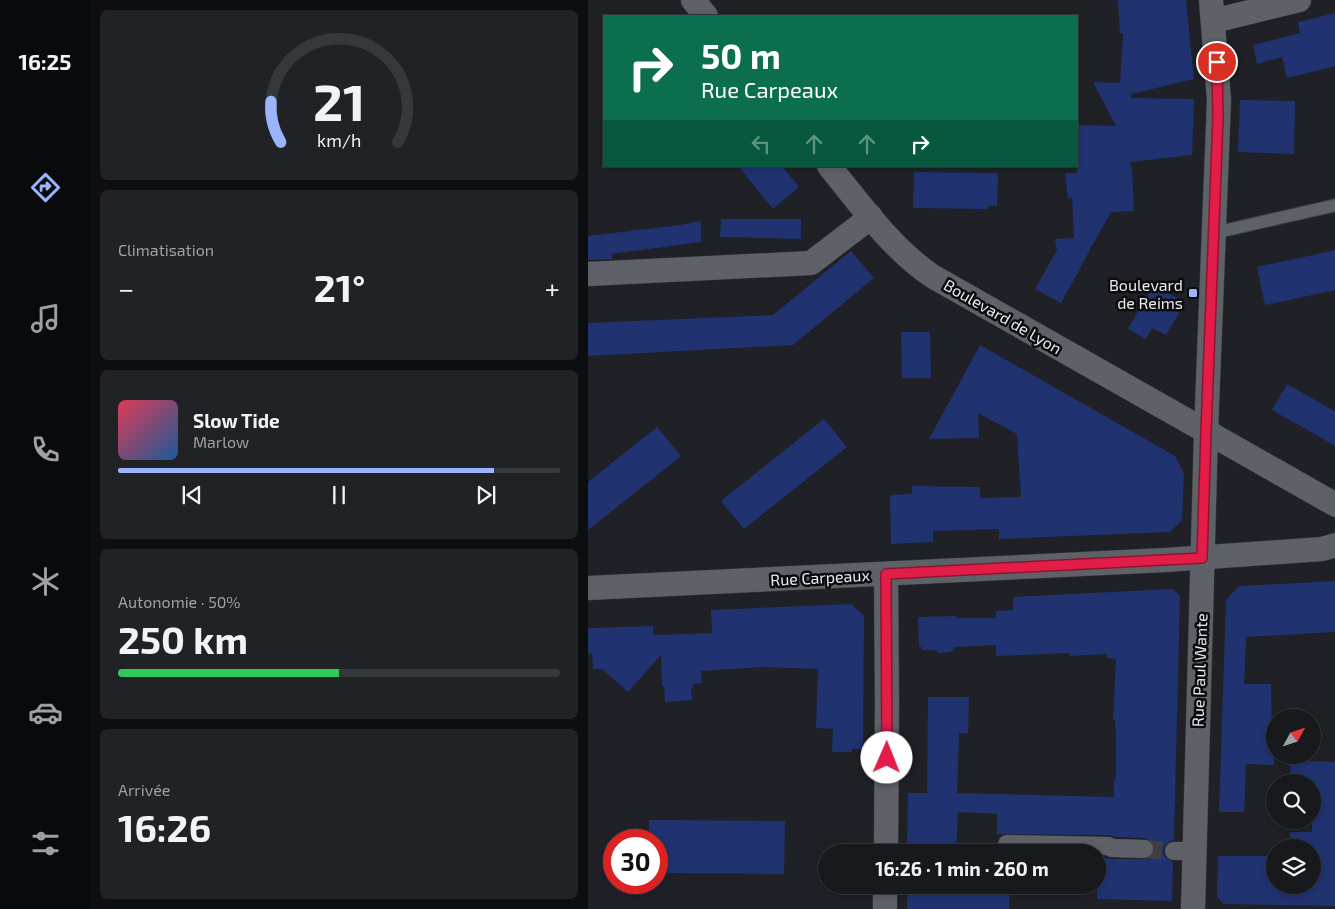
<!DOCTYPE html>
<html lang="fr">
<head>
<meta charset="utf-8">
<style>
  :root { --surface:#17191d; --page:#202226; --text:#f1f3f6; --muted:#9ea0a4; --line:#36383b; --accent:#9ab5fd }
  body { margin:0; font-family:"Exo 2",sans-serif; background:var(--page); color:var(--text); height:100vh; display:flex; flex-direction:column; font-size:19px; white-space:nowrap }
  * { box-sizing:border-box; margin:0 }
  p { font-size:16px; color:var(--muted) }
  .icon { flex:none; width:28px; height:28px; fill:none; stroke:currentColor; stroke-width:2; stroke-linecap:round; stroke-linejoin:round }
  .map { position:relative; flex:1; overflow:hidden }
  .side { display:flex; flex-direction:column; gap:10px; padding:10px; background:#0d0e10; width:498px }
  .side>* { flex:none }
  .banner { position:absolute; left:15px; top:15px; width:475px; height:152px; border-radius:0px; box-shadow:0 2px 8px #0003,0 0 0 1px var(--line); background:#0b6e4f; color:#fff; overflow:hidden }
  .needle { width:32px; rotate:50deg }
  .tools { position:absolute; left:678px; top:709px; display:grid; gap:10px }
  .tools a { display:grid; place-items:center; width:55px; height:55px; border-radius:50%; background:var(--surface); box-shadow:0 2px 8px #0003,0 0 0 1px var(--line); font-size:25px }
  .speed { position:absolute; left:15px; top:829px; display:flex; gap:10px; font-size:25px; font-weight:700; text-align:center }
  .speed>* { display:grid; place-content:center; width:65px; height:65px; border-radius:50%; background:var(--surface); box-shadow:0 2px 8px #0003,0 0 0 1px var(--line); line-height:1 }
  .speed .limit { border:8px solid #d22; background:#fff; color:#111 }
  .pin { position:absolute; display:grid; place-items:center; width:42px; height:42px; color:#fff; margin:-21px; border:2px solid #fff; border-radius:50%; box-shadow:0 1px 5px #0007 }
  .me { position:absolute; width:55px; margin:-28px; rotate:1deg; stroke-linejoin:round; filter:drop-shadow(0 0 4px #0008) }
  .turn { display:flex; align-items:center; gap:18px; height:105px; padding:0 15px; font-size:22px }
  .turn .icon { width:65px; height:65px; stroke-width:2.5 }
  .turn b { display:block; font-size:35px; line-height:42px }
  .lanes { display:flex; align-items:center; height:48px; padding:0 15px; background:#0003; justify-content:center; gap:25px; direction:ltr }
  .lanes .off { opacity:.35 }
  .big { font-size:38px; font-weight:700; line-height:1.1 }
  .side .widget { flex:1; display:flex; flex-direction:column; justify-content:center; gap:8px; min-width:0; padding:0 18px; border-radius:8px; background:var(--page) }
  .side .dial { align-items:center; gap:0 }
  .dial svg { height:130px; overflow:visible; fill:none; stroke:var(--line); stroke-width:7; stroke-linecap:round; text-anchor:middle }
  .dial text { fill:var(--text); stroke:none }
  .song { display:flex; align-items:center; gap:15px }
  .cover { width:60px; height:60px; border-radius:8px; background:linear-gradient(135deg,hsl(350 70% 55%),hsl(210 70% 35%)) }
  .played { height:5px; border-radius:2px; background:linear-gradient(90deg,var(--accent) 85%,var(--line) 85%) }
  .keys { display:flex; justify-content:space-around; direction:ltr }
  .heat { display:flex; justify-content:space-between; align-items:center; font-size:28px; direction:ltr }
  .charge { height:8px; border-radius:4px; background:linear-gradient(90deg,#34c759 50%,var(--line) 0) }
  .trip { position:absolute; left:230px; top:844px; width:288px; height:50px; border-radius:25px; background:var(--surface); box-shadow:0 2px 8px #0003,0 0 0 1px var(--line); font-weight:700; line-height:50px; text-align:center }
  main { display:flex; flex:1; min-height:0 }
  .menu { display:flex; flex-direction:column; width:90px; justify-content:space-around; align-items:center; background:#090a0c; color:var(--muted) }
  .menu .icon { width:35px; height:35px }
  .menu .selected { color:var(--accent) }
  .menu b { font-size:22px; color:var(--text) }
  .map>svg:first-child { display:block }
</style>
</head>
<body>
<main>
<nav class="menu">
<b>16:25</b>
<svg class="icon selected" aria-label="directions" viewBox="0 0 24 24"><path d="M12 3l9 9-9 9-9-9zM9 14v-3h6M13 9l2 2-2 2"/></svg>
<svg class="icon" aria-label="music" viewBox="0 0 24 24"><path d="M9 18V5l10-2v13"/><circle cx="6" cy="18" r="3"/><circle cx="16" cy="16" r="3"/></svg>
<svg class="icon" aria-label="phone" viewBox="0 0 24 24"><path d="M5 4h4l2 5-3 2q2 4 5 5l2-3 5 2v4C11 20 4 13 5 4z"/></svg>
<svg class="icon" aria-label="climate" viewBox="0 0 24 24"><path d="M12 3v18M4 7l16 10M4 17L20 7"/></svg>
<svg class="icon" aria-label="car" viewBox="0 0 24 24"><path d="M5 17H2v-5l4-1 3-4h7l3 4 3 1v5h-3M9 17h6M6 11h13"/><circle cx="7" cy="17" r="2"/><circle cx="17" cy="17" r="2"/></svg>
<svg class="icon" aria-label="filters" viewBox="0 0 24 24"><path d="M4 7h16M4 17h16"/><circle cx="9" cy="7" r="2"/><circle cx="15" cy="17" r="2"/></svg>
</nav>
<section class="side">
<div class="widget dial"><svg viewBox="0 0 100 80">
<path d="M14 69A42 42 0 1 1 86 69"/>
<path d="M14 69A42 42 0 0 1 8 44" stroke="#9ab5fd"/>
<text x="50" y="56" font-size="32" font-weight="700">21</text>
<text x="50" y="72" font-size="11">km/h</text>
</svg></div>
<div class="widget"><p>Climatisation</p>
<div class="heat"><a>−</a><b class="big">21°</b><a>+</a></div>
</div>
<div class="widget">
<div class="song"><i class="cover"></i><div><b>Slow Tide</b><p>Marlow</p></div></div>
<div class="played"></div>
<div class="keys"><svg class="icon" aria-label="previous" viewBox="0 0 24 24"><path d="M18 5L8 12l10 7zM5 5v14"/></svg><svg class="icon" aria-label="pause" viewBox="0 0 24 24"><path d="M8 5v14M16 5v14"/></svg><svg class="icon" aria-label="next" viewBox="0 0 24 24"><path d="M6 5l10 7-10 7zM19 5v14"/></svg></div>
</div>
<div class="widget"><p>Autonomie · 50%</p><b class="big">250 km</b><div class="charge"></div></div>
<div class="widget"><p>Arrivée</p><b class="big">16:26</b></div>
</section>
<div class="map">
<svg width="748" height="909" viewBox="0 0 748 909">
  <rect width="100%" height="100%" fill="#1f2127"/>
  <g fill="#213271">
    <path d="M530,0h68l8,79 -63,15v4l63,1 -2,56 -62,7 2,8 2,41 -23,1 -19,34h-3l2,2 -30,55 -26,-14 22,-39 -2,-11 19,-1 -2,-40h-4l-3,-25h12v-48l39,1 -23,-44 27,1 3,-50h-3z"/>
    <path d="M748,13v53l-49,12 -5,-21 -25,7 -4,-19 47,-12 -2,-11z"/>
    <path d="M652,100l55,1 -1,53 -56,-2z"/>
    <path d="M150,166h44l17,21 -26,22z"/>
    <path d="M326,172l84,1 -1,33h-9v3l-75,-1z"/>
    <path d="M133,219h80v20l-81,-2z"/>
    <path d="M113,221v21l-90,12 1,5 -24,1v-24l92,-11z"/>
    <path d="M748,250v40l-71,15 -8,-38z"/>
    <path d="M263,251l23,27 -81,67 -205,11v-33l185,-8z"/>
    <path d="M566,284l26,16 -6,10 5,3 -13,22 -14,-7 -6,11 -18,-10z"/>
    <path d="M313,332h29l1,46h-29z"/>
    <path d="M392,345l195,111 9,18 -2,46 -12,12 -171,7v-10l-66,2v11l-42,2 -1,-49 22,-1v-8l68,1v11l41,-1 -4,-63 -39,-21 1,25 -50,1z"/>
    <path d="M699,384l49,28v34l-64,-36z"/>
    <path d="M236,419l23,28 -103,82 -23,-28z"/>
    <path d="M69,427l24,29 -93,74v-48z"/>
    <path d="M748,581v51l-90,5 -2,47h27l1,50h2v31l-28,-1 -2,48h-25l7,-212 13,-14z"/>
    <path d="M585,589l7,7 -6,242v2l-5,2 -4,3 -2,6 2,6 8,5 -1,39 -75,-2v-43l15,3h37l4,-5 2,-5 -5,-9 -6,-2 -29,-1 -7,-2 -111,-1v-20l-39,-2 -2,40h-49l1,-59h19l1,-96h41l-1,37 -9,-1 -2,60 157,4v-18h2v-46l-1,-13h-2l3,-61 -9,-1v-4l-37,2v-3l-74,3v-11l-41,2 -4,5 -13,1 -1,-3h-15v-3h-3l-1,-30 38,-1v2h40v-7l17,-1v-13z"/>
    <path d="M263,604l13,12 -1,133h-11v3h-20l1,-23 -17,-1 2,-59 -55,-2 -62,4 1,12 -9,1v4l-2,1 1,11 -27,2 -1,-16h-2l-1,-31 -33,37 -26,-23h-9l-1,-16 -4,1v-25l3,-1 62,-2v9l59,-2 -1,-23z"/>
    <path d="M702,760l46,2v144l-112,-2 -7,-7 1,-41h56v29h38v-37h-23l1,-16h22v-50h-22z"/>
    <path d="M61,820l136,1 -1,53 -127,-1v-33h-8z"/>
    <path d="M319,885h103l-1,24h-102z"/>
  </g>
  <g fill="none" stroke-linecap="round" stroke-linejoin="round">
    <path stroke="#3d3f45" stroke-width="18" stroke-dasharray="18 9" stroke-linecap="butt" d="M556,849l30,2"/>
    <defs>
      <path id="service" d="M626,233l122,-28"/>
      <g id="pedestrian">
        <path d="M419,844l101,2 4,2 32,1"/>
        <path d="M586,851h21"/>
      </g>
      <g id="minor">
        <path d="M105,0l13,16"/>
        <path d="M625,21l86,-21"/>
        <path d="M241,166c32,39 61,81 103,110l404,229"/>
        <path d="M0,274l223,-11 60,-46"/>
        <path d="M298,574l1,128 -1,150"/>
        <path d="M0,588l578,-28 156,-11 14,-4"/>
        <path d="M297,909v-24"/>
        <path d="M605,909l13,-477 13,-332 -8,-100"/>
      </g>
    </defs>
    <use href="#service" stroke="#3a3c41" stroke-width="14"/>
    <use href="#pedestrian" stroke="#3a3c41" stroke-width="19"/>
    <use href="#minor" stroke="#3a3c41" stroke-width="25"/>
    <use href="#service" stroke="#5e6167" stroke-width="12"/>
    <use href="#pedestrian" stroke="#5e6167" stroke-width="18"/>
    <use href="#minor" stroke="#5e6167" stroke-width="24"/>
  </g>
  <g fill="none" stroke-linecap="round" stroke-linejoin="round">
    <defs>
      <path id="route" d="M299,758l-1,-184 316,-16 4,-126 12,-314 -1,-56"/>
    </defs>
    <use href="#route" stroke="#92132f" stroke-width="12"/>
    <use href="#route" stroke="#e11d48" stroke-width="9"/>
  </g>
  <rect fill="#9ab5fd" stroke="#0a0b0d" stroke-width="2" x="600" y="288" width="10" height="10" rx="2.5"/>
  <g text-anchor="middle" dominant-baseline="central" stroke-width="5" stroke-linejoin="round" paint-order="stroke">
    <g font-size="16" fill="#e9eaee" stroke="#0a0b0d" text-anchor="end">
      <text x="595" y="284">Boulevard<tspan x="595" dy="18">de Reims</tspan></text>
    </g>
    <g font-size="16" fill="#e9eaee" stroke="#0a0b0d">
      <text transform="translate(415 316) rotate(30)">Boulevard de Lyon</text>
      <text transform="translate(232 577) rotate(-3)">Rue Carpeaux</text>
      <text transform="translate(611 670) rotate(-88)">Rue Paul Wante</text>
    </g>
  </g>
</svg>
<div class="tools">
<a><svg class="needle" viewBox="-14 -14 28 28"><path d="M0-13l5 13h-10z" fill="#e53935"/><path d="M0 13l5-13h-10z" fill="#9ea0a4"/></svg></a>
<a><svg class="icon" aria-label="search" viewBox="0 0 24 24"><circle cx="10" cy="10" r="6"/><path d="M15 15l6 6"/></svg></a>
<a><svg class="icon" aria-label="layers" viewBox="0 0 24 24"><path d="M12 4l9 5-9 5-9-5zM3 14l9 5 9-5"/></svg></a>
</div>
<div class="speed"><div class="limit">30</div></div>
<div class="pin" style="left:629px;top:62px;background:#d93025"><svg class="icon" aria-label="arrive" viewBox="0 0 24 24"><path d="M6 21V4h12l-3 4 3 4H6"/></svg></div>
<svg class="me" style="left:299px;top:758px" viewBox="-20 -20 40 40"><circle r="19" fill="#fff"/><path d="M0-13L10 11 0 6-10 11z" fill="#e11d48"/></svg>
<div class="trip">16:26 · 1 min · 260 m</div>
<div class="banner">
<div class="turn"><svg class="icon" aria-label="right" viewBox="0 0 24 24"><path d="M7 20v-9h11M14 6l5 5-5 5"/></svg><div><b>50 m</b>Rue Carpeaux</div></div>
<div class="lanes"><svg class="icon off" aria-label="left" viewBox="0 0 24 24"><path d="M17 20v-9H6M10 6l-5 5 5 5"/></svg><svg class="icon off" aria-label="ahead" viewBox="0 0 24 24"><path d="M12 20V5M6 11l6-6 6 6"/></svg><svg class="icon off" aria-label="ahead" viewBox="0 0 24 24"><path d="M12 20V5M6 11l6-6 6 6"/></svg><svg class="icon" aria-label="right" viewBox="0 0 24 24"><path d="M7 20v-9h11M14 6l5 5-5 5"/></svg></div>
</div>
</div>
</main>
</body>
</html>
